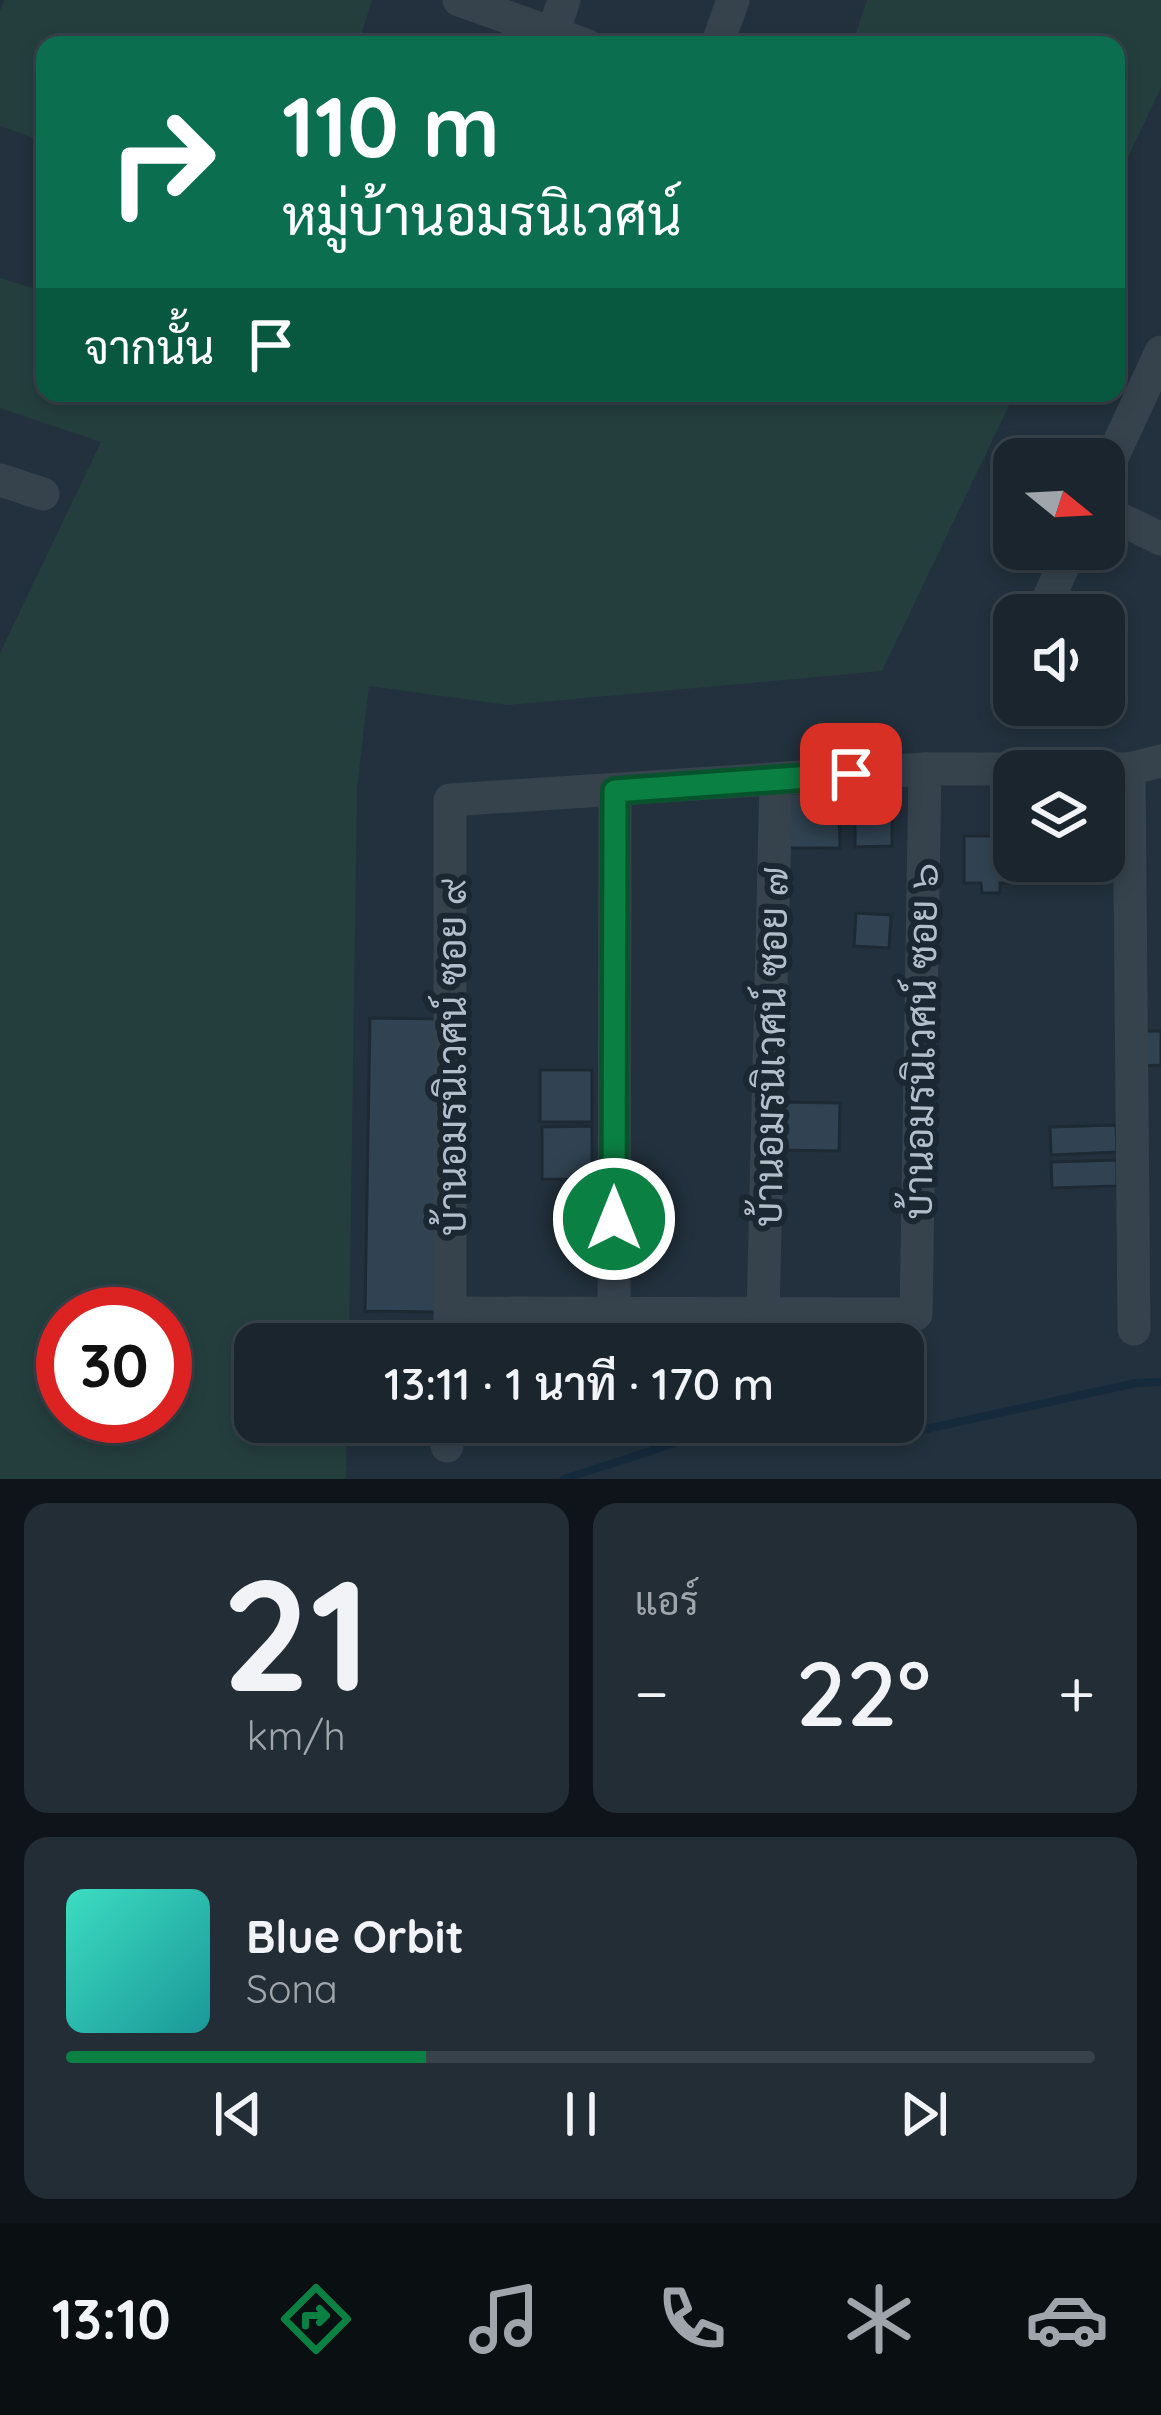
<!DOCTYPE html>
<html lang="th">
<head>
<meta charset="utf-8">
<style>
  :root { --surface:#1a252e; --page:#232d36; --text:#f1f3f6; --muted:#9fa5aa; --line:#38424a; --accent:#0b8043 }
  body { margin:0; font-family:Quicksand,Sarabun,sans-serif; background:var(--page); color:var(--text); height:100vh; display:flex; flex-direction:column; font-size:45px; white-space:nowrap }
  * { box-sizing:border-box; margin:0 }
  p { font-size:39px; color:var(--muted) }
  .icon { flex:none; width:66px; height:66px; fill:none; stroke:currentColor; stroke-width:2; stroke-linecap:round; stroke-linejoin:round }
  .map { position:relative; height:1479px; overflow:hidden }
  .drawer { display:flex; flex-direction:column; gap:24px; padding:24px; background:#0e1419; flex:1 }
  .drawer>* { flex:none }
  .banner { position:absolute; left:36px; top:36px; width:1089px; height:366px; border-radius:24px; box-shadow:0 6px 18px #0003,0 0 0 3px var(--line); background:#0b6e4f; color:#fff; overflow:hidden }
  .needle { width:78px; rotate:108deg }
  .controls { position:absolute; left:993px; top:438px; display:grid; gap:24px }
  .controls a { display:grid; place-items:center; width:132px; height:132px; border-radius:24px; background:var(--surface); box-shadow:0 6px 18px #0003,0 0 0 3px var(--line); font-size:60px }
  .speed { position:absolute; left:36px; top:1287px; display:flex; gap:24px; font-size:60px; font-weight:700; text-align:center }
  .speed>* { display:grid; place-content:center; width:156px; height:156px; border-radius:50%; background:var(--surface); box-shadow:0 6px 18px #0003,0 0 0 3px var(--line); line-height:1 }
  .speed .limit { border:18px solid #d22; background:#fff; color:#111 }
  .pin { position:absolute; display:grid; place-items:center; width:102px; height:102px; color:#fff; margin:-51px; border-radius:24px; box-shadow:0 6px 18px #0006 }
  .me { position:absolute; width:132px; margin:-66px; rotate:0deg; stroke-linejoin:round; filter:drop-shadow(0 0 9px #0008) }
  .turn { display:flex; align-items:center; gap:42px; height:252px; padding:0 48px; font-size:54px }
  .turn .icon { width:156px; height:156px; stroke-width:2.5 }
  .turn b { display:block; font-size:84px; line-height:102px }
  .then { display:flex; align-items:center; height:114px; padding:0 48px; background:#0003; gap:24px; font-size:45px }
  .big { font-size:90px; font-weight:600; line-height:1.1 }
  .drawer .card { flex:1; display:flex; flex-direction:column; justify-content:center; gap:18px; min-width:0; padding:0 42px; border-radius:24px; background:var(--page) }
  .drawer .dial { align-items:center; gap:0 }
  .dial b { font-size:156px; line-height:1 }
  .song { display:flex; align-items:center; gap:36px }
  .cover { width:144px; height:144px; border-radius:18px; background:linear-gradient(135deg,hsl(170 70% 55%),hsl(180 70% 35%)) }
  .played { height:12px; border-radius:6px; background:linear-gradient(90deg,var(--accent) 35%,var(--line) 35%) }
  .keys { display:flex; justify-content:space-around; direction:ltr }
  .heat { display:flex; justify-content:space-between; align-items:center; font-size:66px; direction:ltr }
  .drawer .tiles { flex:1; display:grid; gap:24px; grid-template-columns:1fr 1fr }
  .card:last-child { grid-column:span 2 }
  .trip { position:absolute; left:234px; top:1323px; width:690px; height:120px; border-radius:24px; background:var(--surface); box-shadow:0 6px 18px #0003,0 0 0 3px var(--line); font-weight:600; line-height:120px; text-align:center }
  .tab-bar { display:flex; height:192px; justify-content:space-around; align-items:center; background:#0a0f12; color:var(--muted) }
  .tab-bar .icon { width:84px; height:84px }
  .tab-bar .active { color:var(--accent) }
  .tab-bar b { font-size:54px; color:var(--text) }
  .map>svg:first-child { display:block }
</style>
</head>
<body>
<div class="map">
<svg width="1161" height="1479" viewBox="0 0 1161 1479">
  <rect width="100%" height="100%" fill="#22313d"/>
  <g fill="#243e3e" fill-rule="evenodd">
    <path d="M4,0h368l-14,45h-313v97l-45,-16v-115z"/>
    <path d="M867,0h294v88l-45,94v-137h-264z"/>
    <path d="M0,278l45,14v101h970l-133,278 -374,34 -139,-19 -12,102 -8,556h-94v78h92l-1,57h-346v-826l101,-211 -101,-34zM63,1314h102v102h-102z"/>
  </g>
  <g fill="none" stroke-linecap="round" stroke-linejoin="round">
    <path stroke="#152a3c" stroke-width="8" d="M564,1479l172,-56 181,8 219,-48 25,-1"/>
  </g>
  <g fill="#314352" stroke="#1d2a34" stroke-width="3">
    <path d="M839,792l1,56h-58v-55z"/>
    <path d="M855,817h37v29l-37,1z"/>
    <path d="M964,836h44v47h-8v10h-18l-1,-10h-17z"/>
    <path d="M856,913l35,2 -2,33 -35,-2z"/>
    <path d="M370,1018l72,1 -5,293 -72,-1z"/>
    <path d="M1142,1031h19v34l-18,1z"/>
    <rect x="540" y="1070" width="52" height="52"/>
    <path d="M778,1102l62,1 -1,48 -62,-1z"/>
    <path d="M1116,1125l1,27 -66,3 -1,-28z"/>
    <path d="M592,1126v54l-50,-1v-52z"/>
    <path d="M1117,1160v26l-65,2 -1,-26z"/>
    <path d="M530,1324l74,1v19h-74z"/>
    <rect x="529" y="1422" width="74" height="6"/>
  </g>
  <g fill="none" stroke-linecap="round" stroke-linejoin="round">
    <g stroke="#36434d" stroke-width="33">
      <path d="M459,0l127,45"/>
      <path d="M553,33l11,-33"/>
      <path d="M717,45l16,-45"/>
      <path d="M1104,475l57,-123"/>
      <path d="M0,480l43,14"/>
      <path d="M1104,511l57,28"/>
      <path d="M1041,615l30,-66"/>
      <path d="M1129,769l5,560"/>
      <path d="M451,1313l465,1 9,-545"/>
      <path d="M763,1314l13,-534"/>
      <path d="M450,1344v-544l475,-31h204l32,-8"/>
      <path d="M614,1344l1,-553"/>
      <path d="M447,1446l1,-24"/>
    </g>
  </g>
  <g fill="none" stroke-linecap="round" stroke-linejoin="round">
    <defs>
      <path id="route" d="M614,1219l1,-428 236,-17"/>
    </defs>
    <use href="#route" stroke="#07532c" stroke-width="30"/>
    <use href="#route" stroke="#0b8043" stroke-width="21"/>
  </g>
  <g text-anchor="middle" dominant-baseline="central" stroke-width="12" stroke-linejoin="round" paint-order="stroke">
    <g font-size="39" fill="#b2bec9" stroke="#1b2832">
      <text transform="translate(920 1041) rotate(-89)">บ้านอมรนิเวศน์ ซอย ๖</text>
      <text transform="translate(770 1047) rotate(-89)">บ้านอมรนิเวศน์ ซอย ๗</text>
      <text transform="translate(451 1057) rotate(-90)">บ้านอมรนิเวศน์ ซอย ๙</text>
    </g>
  </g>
</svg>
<div class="controls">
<a><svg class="needle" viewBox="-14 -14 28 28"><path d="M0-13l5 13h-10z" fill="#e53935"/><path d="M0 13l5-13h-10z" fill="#9fa5aa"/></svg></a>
<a><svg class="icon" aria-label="sound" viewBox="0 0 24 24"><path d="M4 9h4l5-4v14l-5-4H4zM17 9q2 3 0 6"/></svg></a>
<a><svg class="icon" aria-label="layers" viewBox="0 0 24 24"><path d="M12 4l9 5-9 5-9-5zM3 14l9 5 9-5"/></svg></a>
</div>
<div class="speed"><div class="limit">30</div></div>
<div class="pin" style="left:851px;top:774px;background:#d93025"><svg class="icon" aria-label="arrive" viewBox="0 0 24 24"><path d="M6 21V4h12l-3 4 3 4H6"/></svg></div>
<svg class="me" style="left:614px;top:1219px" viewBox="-20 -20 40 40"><circle r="17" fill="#0b8043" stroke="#fff" stroke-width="3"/><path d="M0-11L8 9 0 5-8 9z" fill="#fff"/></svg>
<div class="trip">13:11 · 1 นาที · 170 m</div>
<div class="banner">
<div class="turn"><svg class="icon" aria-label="right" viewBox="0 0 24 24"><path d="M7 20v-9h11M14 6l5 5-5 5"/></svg><div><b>110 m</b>หมู่บ้านอมรนิเวศน์</div></div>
<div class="then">จากนั้น<svg class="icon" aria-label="arrive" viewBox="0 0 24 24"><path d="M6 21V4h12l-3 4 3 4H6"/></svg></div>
</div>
</div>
<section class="drawer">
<div class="tiles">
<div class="card dial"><b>21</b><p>km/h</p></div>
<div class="card"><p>แอร์</p>
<div class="heat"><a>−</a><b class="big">22°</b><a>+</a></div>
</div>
<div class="card">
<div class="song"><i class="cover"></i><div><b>Blue Orbit</b><p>Sona</p></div></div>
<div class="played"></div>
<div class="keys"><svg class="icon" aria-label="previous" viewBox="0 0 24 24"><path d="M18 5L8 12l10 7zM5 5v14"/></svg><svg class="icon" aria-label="pause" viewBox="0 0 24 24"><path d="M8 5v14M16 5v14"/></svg><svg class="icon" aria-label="next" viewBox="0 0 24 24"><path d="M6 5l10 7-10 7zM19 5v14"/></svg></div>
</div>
</div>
</section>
<nav class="tab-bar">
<b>13:10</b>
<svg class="icon active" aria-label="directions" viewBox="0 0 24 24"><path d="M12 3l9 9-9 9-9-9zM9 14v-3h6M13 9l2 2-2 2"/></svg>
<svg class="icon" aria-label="music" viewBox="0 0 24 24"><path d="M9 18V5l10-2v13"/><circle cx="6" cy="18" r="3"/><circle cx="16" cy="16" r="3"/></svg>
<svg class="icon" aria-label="phone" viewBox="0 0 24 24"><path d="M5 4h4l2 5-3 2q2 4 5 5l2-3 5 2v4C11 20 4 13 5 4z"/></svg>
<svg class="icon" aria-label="climate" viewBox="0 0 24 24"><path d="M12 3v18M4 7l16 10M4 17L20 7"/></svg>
<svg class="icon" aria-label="car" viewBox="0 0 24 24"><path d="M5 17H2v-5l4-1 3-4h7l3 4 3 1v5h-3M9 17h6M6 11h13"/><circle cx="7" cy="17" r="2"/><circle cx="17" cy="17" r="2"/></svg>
</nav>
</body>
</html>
